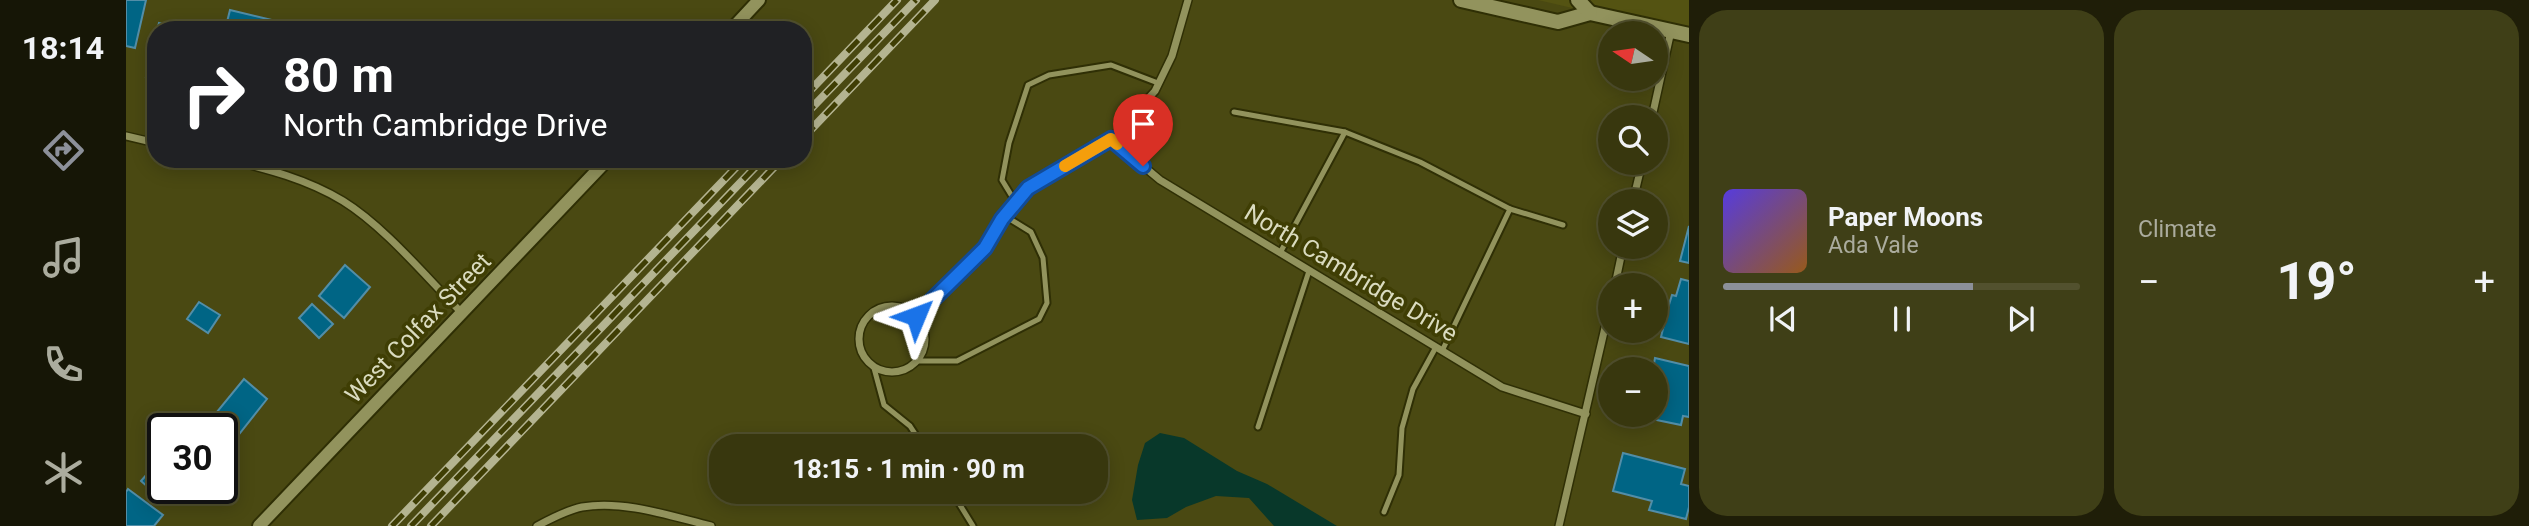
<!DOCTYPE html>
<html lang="en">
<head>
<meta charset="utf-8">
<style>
  :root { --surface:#38370e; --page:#3f3f17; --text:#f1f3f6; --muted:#abac9e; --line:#52512e; --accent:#8c9099 }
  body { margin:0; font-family:Roboto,sans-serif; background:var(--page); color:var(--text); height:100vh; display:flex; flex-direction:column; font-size:26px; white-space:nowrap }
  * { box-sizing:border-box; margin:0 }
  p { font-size:23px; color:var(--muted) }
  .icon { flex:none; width:38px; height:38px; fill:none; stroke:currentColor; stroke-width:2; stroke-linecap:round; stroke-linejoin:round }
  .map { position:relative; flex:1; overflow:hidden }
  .sheet { display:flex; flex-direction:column; gap:10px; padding:10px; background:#1f1e08; width:840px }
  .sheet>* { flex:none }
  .top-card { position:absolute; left:21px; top:21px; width:665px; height:147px; border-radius:28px; box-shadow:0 4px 18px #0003,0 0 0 2px var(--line); background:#202124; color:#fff; overflow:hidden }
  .needle { width:46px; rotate:283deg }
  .tools { position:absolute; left:1472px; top:21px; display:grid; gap:14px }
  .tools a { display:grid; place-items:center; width:70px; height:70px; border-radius:50%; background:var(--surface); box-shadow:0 4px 18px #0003,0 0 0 2px var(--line); font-size:35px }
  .speed { position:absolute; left:21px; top:413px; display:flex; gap:14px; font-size:35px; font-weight:700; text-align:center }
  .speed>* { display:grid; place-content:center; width:91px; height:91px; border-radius:50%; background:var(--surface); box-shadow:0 4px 18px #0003,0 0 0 2px var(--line); line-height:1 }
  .speed .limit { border:4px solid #111; border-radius:10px; background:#fff; color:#111 }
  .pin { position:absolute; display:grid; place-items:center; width:60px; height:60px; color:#fff; margin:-72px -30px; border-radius:50% 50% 50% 0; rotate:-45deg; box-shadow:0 0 7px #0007 }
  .pin .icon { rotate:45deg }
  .me { position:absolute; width:77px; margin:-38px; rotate:46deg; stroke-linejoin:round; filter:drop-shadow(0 0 5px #0008) }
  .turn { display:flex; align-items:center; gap:24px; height:147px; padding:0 21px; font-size:32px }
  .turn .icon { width:91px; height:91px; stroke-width:2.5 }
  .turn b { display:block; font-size:49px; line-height:60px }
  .big { font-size:52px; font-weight:700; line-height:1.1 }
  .sheet .tile { flex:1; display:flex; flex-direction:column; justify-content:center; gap:10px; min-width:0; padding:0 24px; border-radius:28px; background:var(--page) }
  .song { display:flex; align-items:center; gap:21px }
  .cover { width:84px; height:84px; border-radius:10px; background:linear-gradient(135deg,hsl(250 70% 55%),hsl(30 70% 35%)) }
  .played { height:7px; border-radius:4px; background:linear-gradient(90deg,var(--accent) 70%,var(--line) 70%) }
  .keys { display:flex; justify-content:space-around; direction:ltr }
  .heat { display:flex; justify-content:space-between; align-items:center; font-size:38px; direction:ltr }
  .sheet .tiles { flex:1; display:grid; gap:10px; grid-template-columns:repeat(2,1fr) }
  .trip { position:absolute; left:583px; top:434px; width:399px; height:70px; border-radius:28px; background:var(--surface); box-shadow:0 4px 18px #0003,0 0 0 2px var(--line); font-weight:700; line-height:70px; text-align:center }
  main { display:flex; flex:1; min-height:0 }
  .tabs { display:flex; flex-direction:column; width:126px; justify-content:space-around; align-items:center; background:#161606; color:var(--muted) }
  .tabs .icon { width:49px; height:49px }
  .tabs .on { color:var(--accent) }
  .tabs b { font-size:32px; color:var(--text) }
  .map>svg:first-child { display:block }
</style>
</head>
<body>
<main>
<nav class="tabs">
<b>18:14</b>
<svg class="icon on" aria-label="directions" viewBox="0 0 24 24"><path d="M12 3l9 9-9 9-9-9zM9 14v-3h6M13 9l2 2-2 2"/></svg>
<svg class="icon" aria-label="music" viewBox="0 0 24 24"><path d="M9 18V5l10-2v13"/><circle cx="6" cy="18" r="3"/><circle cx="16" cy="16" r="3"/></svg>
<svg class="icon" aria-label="phone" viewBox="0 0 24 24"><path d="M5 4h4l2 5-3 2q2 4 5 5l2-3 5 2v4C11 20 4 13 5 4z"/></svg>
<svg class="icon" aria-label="climate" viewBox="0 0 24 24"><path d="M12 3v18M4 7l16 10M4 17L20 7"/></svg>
</nav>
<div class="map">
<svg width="1563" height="526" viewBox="0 0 1563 526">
  <rect width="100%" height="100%" fill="#4a4912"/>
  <path fill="#545312" d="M1412,0h151v35l-18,-4z"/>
  <path fill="#08382a" d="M1034,433l24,5 53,33 30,13 70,42h-63l-25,-28 -33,-2 -30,11 -19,11 -30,2 -5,-20 6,-35 7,-22z"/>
  <g fill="#006585" stroke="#528ea8" stroke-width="2">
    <path d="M0,0h20l-11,48 -9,-2z"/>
    <path d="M104,10l46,11 -3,9h-48z"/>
    <path d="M33,23l25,7h-27z"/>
    <path d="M30,36v44l-10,-3z"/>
    <path d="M1563,226v37l-9,-2z"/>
    <path d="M219,265l25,22 -26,31 -25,-22z"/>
    <path d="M1555,279l8,2v63l-28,-7 7,-29 4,-13 4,1z"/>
    <path d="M73,302l21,13 -12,18 -21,-14z"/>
    <path d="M186,304l21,20 -14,14 -20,-20z"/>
    <path d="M1529,358l34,8v51l-6,-1 -2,9 -39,-8 14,-2v-46h-3z"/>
    <path d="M118,379l23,20 -27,34 -24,-20z"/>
    <path d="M72,415l20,14h-29z"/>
    <path d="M1497,453l62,16 -4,15 8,2v21l-3,12 -37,-9 3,-9 -39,-10z"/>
    <path d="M37,456v32h18l-14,16 -26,-23z"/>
    <path d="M2,489l35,26 -9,11h-28v-34z"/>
  </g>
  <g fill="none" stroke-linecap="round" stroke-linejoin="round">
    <defs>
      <g id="service">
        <path d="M1108,112l111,20"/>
        <path d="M890,203l-14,-23 7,-37 19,-58 21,-10 62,-10 47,18"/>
        <path d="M1384,209l53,16"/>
        <path d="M1154,253l65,-121 75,30 90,47 -68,142"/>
        <path d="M792,361h39l82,-42 8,-16 -4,-45 -12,-26 -26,-16"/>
        <path d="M748,368l10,37 26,21 13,20"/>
        <path d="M1132,427l51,-156"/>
        <path d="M826,492l21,34"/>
        <path d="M1258,512l15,-37 3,-47 11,-39 23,-42"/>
      </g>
      <g id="minor">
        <path d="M1526,117l19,-86"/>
        <path d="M0,136l30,7"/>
        <path d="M985,139l49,41 342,207 84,27"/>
        <path d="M100,159c41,10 81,20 117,42 42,26 83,76 118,111"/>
        <path d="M1507,201l9,-38"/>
        <path d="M1489,285l8,-38"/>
        <circle cx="766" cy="339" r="33"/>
        <path d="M790,315l69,-67 17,-29 26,-31 83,-49 44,-48 17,-35 16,-56"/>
        <path d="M411,526c13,-7 30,-16 45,-19 43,-7 88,9 129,19"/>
        <path d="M1433,526l51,-220"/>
      </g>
      <g id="tertiary">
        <path d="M605,30l28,-30"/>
        <path d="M133,526l349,-367"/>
      </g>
      <g id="secondary">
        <path d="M1335,0l97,22 32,-9 99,22"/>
        <path d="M1452,0l12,13"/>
      </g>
    </defs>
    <use href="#service" stroke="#2f2f05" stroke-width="9"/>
    <use href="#minor" stroke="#2f2f05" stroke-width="10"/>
    <use href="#tertiary" stroke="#2f2f05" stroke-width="16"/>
    <use href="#secondary" stroke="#2f2f05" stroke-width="18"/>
    <use href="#service" stroke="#92935d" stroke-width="5"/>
    <use href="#minor" stroke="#92935d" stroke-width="7"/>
    <use href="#tertiary" stroke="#92935d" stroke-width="12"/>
    <use href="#secondary" stroke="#92935d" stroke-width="14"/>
    <defs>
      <g id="rail">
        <path d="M677,98l94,-98"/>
        <path d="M677,117l113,-117"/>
        <path d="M677,138l132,-138"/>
        <path d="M266,526l352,-367"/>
        <path d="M285,526l352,-367"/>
        <path d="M305,526l351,-367"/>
      </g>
    </defs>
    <use href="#rail" stroke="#b4b491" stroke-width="8"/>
    <use href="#rail" stroke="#3f3e04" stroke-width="5" stroke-dasharray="16" stroke-linecap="butt"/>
  </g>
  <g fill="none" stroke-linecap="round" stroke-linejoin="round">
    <defs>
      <path id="route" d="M790,316l69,-68 17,-29 26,-31 83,-49 32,27"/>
    </defs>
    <use href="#route" stroke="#114b97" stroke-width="18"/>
    <use href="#route" stroke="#1a73e8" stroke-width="12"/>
    <path stroke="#f59e0b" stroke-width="12" d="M939,166l46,-27 6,5"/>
  </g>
  <g text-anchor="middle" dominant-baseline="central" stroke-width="7" stroke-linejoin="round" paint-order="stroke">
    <g font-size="24" fill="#dadbbf" stroke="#3f3e04">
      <text transform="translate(1225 273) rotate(31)">North Cambridge Drive</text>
      <text transform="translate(292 328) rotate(-46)">West Colfax Street</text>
    </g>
  </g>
</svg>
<div class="tools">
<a><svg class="needle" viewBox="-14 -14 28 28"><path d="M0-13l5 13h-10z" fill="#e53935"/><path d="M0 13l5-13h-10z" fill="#abac9e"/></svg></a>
<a><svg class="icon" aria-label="search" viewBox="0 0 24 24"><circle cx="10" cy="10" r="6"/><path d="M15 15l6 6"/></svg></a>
<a><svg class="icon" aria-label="layers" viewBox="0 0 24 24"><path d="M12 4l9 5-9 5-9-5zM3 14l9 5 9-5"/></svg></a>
<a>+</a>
<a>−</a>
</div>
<div class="speed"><div class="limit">30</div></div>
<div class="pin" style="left:1017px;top:166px;background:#d93025"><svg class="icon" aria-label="arrive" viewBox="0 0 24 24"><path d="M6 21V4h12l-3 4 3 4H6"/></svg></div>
<svg class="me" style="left:790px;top:316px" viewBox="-20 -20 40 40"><path d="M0-17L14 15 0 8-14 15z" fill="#1a73e8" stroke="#fff" stroke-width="4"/></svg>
<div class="trip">18:15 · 1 min · 90 m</div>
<div class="top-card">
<div class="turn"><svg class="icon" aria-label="right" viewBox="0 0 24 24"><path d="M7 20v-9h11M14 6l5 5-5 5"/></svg><div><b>80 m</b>North Cambridge Drive</div></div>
</div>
</div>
<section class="sheet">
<div class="tiles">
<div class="tile">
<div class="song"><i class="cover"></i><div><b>Paper Moons</b><p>Ada Vale</p></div></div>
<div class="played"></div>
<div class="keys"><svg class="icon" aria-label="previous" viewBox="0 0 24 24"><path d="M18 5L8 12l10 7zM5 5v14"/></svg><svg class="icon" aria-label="pause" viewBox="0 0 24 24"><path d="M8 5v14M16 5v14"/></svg><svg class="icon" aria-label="next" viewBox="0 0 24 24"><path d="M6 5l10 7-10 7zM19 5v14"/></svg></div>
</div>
<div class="tile"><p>Climate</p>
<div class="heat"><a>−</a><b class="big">19°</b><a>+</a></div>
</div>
</div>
</section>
</main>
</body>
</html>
